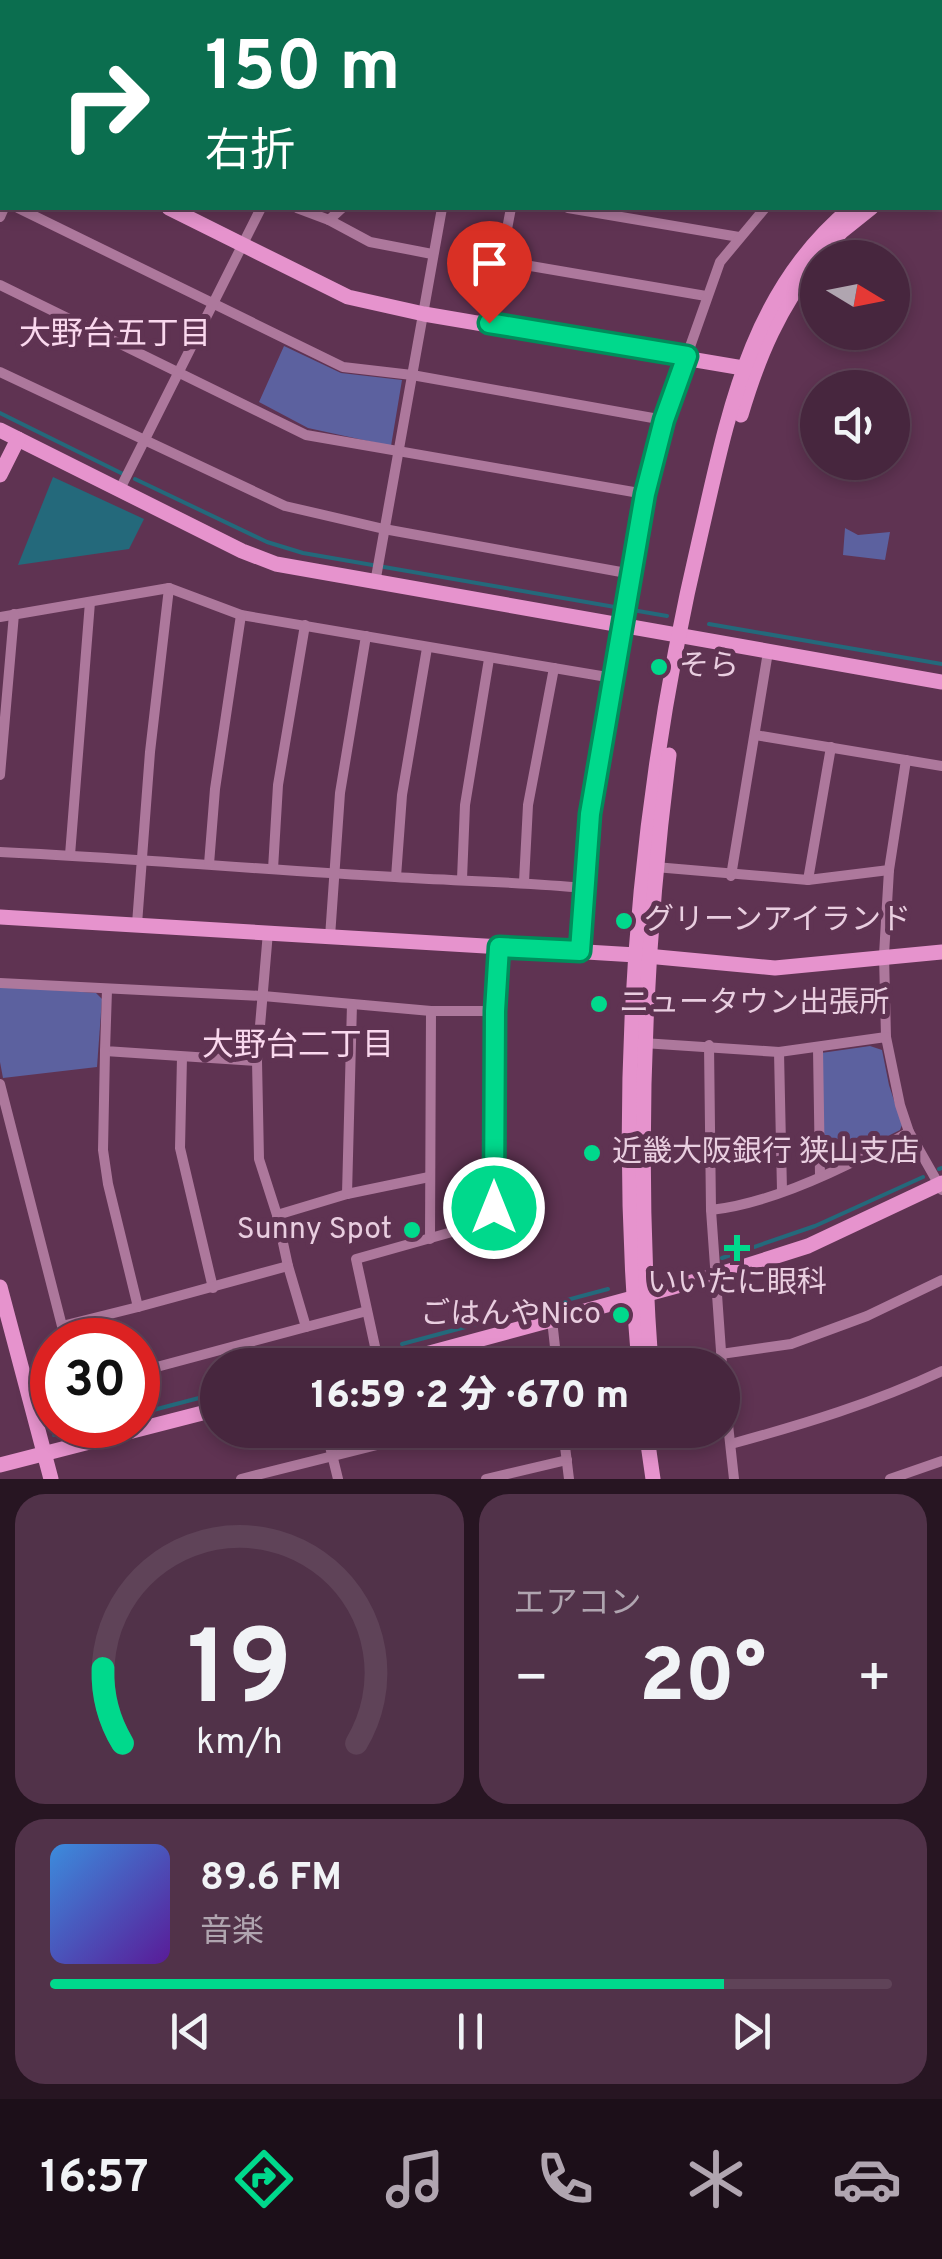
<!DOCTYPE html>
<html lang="ja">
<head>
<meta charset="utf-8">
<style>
  :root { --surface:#47263e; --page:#513249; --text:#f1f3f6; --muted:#b0a5b0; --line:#5f4358; --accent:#00d98c }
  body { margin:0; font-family:Overpass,"Noto Sans JP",sans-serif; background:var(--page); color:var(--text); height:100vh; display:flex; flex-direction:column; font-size:38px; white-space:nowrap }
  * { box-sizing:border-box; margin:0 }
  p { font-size:32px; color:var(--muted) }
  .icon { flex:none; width:55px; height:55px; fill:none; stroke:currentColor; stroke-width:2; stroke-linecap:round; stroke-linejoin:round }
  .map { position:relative; height:1479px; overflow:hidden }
  .details { display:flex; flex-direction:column; gap:15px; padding:15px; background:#271522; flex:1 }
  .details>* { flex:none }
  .hud { position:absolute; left:0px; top:0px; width:942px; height:210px; box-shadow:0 5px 15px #0003,0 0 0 2px var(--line); background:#0b6e4f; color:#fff; overflow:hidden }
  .needle { width:65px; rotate:100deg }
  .controls { position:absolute; left:800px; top:240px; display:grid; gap:20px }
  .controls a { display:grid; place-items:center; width:110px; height:110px; border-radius:50%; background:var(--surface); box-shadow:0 5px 15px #0003,0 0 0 2px var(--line); font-size:50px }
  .speed { position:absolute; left:30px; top:1318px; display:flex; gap:20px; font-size:50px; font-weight:700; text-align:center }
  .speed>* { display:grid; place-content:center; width:130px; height:130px; border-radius:50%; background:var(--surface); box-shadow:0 5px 15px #0003,0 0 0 2px var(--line); line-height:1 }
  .speed .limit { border:15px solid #d22; background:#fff; color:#111 }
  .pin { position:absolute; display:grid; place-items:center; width:85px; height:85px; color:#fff; margin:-102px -42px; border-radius:50% 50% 50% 0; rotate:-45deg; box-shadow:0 0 10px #0007 }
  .pin .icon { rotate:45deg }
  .me { position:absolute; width:110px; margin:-55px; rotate:0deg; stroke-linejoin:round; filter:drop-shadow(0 0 8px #0008) }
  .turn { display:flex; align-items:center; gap:35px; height:210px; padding:0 40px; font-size:45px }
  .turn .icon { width:130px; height:130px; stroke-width:2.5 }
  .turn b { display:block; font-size:70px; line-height:85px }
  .big { font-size:75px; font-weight:800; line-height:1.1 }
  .details .card { flex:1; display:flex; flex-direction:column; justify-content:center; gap:15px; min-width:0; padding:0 35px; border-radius:30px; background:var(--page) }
  .details .dial { align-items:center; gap:0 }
  .dial svg { height:260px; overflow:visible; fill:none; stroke:var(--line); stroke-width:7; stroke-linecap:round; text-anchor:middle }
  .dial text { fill:var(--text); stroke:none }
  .song { display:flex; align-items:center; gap:30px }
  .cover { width:120px; height:120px; border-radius:15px; background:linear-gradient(135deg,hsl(210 70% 55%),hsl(270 70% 35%)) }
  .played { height:10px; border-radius:5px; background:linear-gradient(90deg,var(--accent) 80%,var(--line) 80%) }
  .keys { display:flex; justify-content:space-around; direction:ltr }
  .heat { display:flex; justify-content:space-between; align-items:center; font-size:55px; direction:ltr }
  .details .tiles { flex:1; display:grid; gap:15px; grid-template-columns:1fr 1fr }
  .card:last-child { grid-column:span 2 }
  .trip { position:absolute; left:200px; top:1348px; width:540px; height:100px; border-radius:50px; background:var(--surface); box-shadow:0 5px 15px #0003,0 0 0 2px var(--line); font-weight:800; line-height:100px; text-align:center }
  .dock { display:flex; height:160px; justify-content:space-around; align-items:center; background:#1c0f19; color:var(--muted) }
  .dock .icon { width:70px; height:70px }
  .dock .active { color:var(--accent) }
  .dock b { font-size:45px; color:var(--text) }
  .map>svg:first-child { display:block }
</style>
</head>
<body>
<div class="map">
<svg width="942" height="1479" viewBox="0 0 942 1479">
  <rect width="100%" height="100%" fill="#5f3352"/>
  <g fill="#5c619f">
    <path d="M284,346l57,27 61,7 -11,66 -83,-18 -49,-26z"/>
    <path d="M845,528l13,7 32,-3 -5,28 -42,-5z"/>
    <path d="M0,986l96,7 6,6 -5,68 -94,11 -3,-16z"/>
    <path d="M870,1046l12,4 7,35 13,40 -2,5 -78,39 -1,-116z"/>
  </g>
  <path fill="#24697b" d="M53,477l91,42 -15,30 -111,16z"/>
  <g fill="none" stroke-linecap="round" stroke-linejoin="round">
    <g stroke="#24697b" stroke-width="4">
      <path d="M0,413l125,62"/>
      <path d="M135,479l132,63 36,11 364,63"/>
      <path d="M709,624l233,40"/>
      <path d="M939,1169l3,-1"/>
      <path d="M722,1258l93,-32 108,-49"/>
      <path d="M402,1344l206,-55"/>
      <path d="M322,1365l49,-13"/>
      <path d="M138,1414l80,-21"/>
      <path d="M54,1435l40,-10"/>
    </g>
    <g stroke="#ad789c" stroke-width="10">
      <path d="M496,0l14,2"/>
      <path d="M740,0l6,2"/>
      <path d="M448,2v-2"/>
      <path d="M569,2l1,-2"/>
      <path d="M635,2l2,-2"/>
      <path d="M849,2v-2"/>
      <path d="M940,41h2"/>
      <path d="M0,61l2,2"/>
      <path d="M940,70l2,-2"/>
      <path d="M0,199l2,1"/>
      <path d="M18,208l325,159 69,8 252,45"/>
      <path d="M297,208l32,12"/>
      <path d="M342,208l-13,12 41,22 62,12"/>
      <path d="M568,208l171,29"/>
      <path d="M0,217l4,-9"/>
      <path d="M501,261l205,35"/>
      <path d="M0,285l306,150 339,59"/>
      <path d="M489,323l22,-115"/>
      <path d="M0,372l285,134 99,23 248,45"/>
      <path d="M119,491l142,-283"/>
      <path d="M375,583l67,-375"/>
      <path d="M0,617l169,-29 72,27 372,63"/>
      <path d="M755,735l187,31"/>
      <path d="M0,775l14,-161"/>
      <path d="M0,852c132,6 263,18 395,25 63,4 126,5 189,11"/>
      <path d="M70,855l20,-253"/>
      <path d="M209,864l6,-75 26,-174"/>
      <path d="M655,867l153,13 81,-10 17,-110"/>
      <path d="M273,869l5,-84 27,-160"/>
      <path d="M731,876l37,-224"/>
      <path d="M396,877l6,-82 25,-147"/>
      <path d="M462,879l3,-74 24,-146"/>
      <path d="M808,880l23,-133"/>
      <path d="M524,882l4,-77 26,-137"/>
      <path d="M137,924l13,-172 19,-164"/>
      <path d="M330,937l10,-144 26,-157"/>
      <path d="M580,951l10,-137 55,-320 19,-74 56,-158 45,-54"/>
      <path d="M0,983l263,13 168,15h64"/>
      <path d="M107,990l-2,61 152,10"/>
      <path d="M886,1037l-2,-82 5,-85"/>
      <path d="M643,1043l136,9 107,-15 14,68 9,27 33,58"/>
      <path d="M709,1045l2,165 11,155"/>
      <path d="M818,1049l2,126"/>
      <path d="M779,1052l3,139"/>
      <path d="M182,1057l-2,91 33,140"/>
      <path d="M0,1084l62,242 76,-19 -30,-123 -5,-34 2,-99"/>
      <path d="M347,1194l5,-190"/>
      <path d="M711,1210c64,-7 142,-46 198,-78"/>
      <path d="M277,1215l70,-21 82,-17"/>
      <path d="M430,1239l1,-228"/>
      <path d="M138,1307l150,-41 -11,-51 -18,-56 -2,-98 11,-129"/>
      <path d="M552,1320l5,45"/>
      <path d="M306,1327l61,-16"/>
      <path d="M721,1354l70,-10 76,-28 75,-36"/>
      <path d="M379,1365l-23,-106 135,-38 8,-274"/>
      <path d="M722,1370l12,109"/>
      <path d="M138,1372l168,-45 -18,-61"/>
      <path d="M30,1400l22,-5"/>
      <path d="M326,1430l12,49"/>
      <path d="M563,1430l6,49"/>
      <path d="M731,1444c73,-20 143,-41 211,-73"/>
      <path d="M241,1479l196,-49"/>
      <path d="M486,1479l81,-19"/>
      <path d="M890,1479l52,-18"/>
    </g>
    <g stroke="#e693cd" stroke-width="15">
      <path d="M653,0l2,2"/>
      <path d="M940,94h2"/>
      <path d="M0,125l2,1"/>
      <path d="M940,135l2,-2"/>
      <path d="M940,152l2,-1"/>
      <path d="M169,208l179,89 76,17 319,54"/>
      <path d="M818,258l23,-26 30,-24"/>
      <path d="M741,415c18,-61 38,-106 77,-157"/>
      <path d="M0,430l242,121 34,13 666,118"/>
      <path d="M0,475l18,-36"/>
      <path d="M0,917l636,38 139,13 167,-16"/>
      <path d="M0,1287l51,192"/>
      <path d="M385,1365l329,-89 94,-30 134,-63"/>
      <path d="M639,1365c-24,-277 -3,-557 61,-828 28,-122 50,-246 151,-329"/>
      <path d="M651,1365c-15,-204 -8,-407 18,-610"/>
      <path d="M646,1430l7,49"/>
      <path d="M0,1465l218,-56"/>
    </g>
  </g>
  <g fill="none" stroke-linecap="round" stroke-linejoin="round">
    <defs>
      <path id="route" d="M489,323l198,33 -23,64 -19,74 -55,320 -10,137 -81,-4 -4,64 -1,197"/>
    </defs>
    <use href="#route" stroke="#008d5b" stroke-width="25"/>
    <use href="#route" stroke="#00d98c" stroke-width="18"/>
  </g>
  <g fill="#00d98c" stroke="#5f3352" stroke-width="4">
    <circle cx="659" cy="667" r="10"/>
    <circle cx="624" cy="921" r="10"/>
    <circle cx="599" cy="1004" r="10"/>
    <circle cx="592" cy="1153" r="10"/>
    <circle cx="412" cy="1230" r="10"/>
    <path d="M732 1233h10v10h10v10h-10v10h-10v-10h-10v-10h10z"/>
    <circle cx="621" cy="1315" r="10"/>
  </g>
  <g text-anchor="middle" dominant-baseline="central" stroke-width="10" stroke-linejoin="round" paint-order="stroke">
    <g font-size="30" fill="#e9cee0" stroke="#5f3352" text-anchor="start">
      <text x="679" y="667">そら</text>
      <text x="644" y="921">グリーンアイランド</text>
      <text x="619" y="1004">ニュータウン出張所</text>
      <text x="612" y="1153">近畿大阪銀行 狭山支店</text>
      <text x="392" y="1230" text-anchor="end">Sunny Spot</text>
      <text x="737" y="1284" text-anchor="middle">いいたに眼科</text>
      <text x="601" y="1315" text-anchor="end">ごはんやNico</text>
    </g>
    <g font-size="32" fill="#fad8ee" stroke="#5f3352">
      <text x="115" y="336">大野台五丁目</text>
      <text x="298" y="1047">大野台二丁目</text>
    </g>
  </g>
</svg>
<div class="controls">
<a><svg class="needle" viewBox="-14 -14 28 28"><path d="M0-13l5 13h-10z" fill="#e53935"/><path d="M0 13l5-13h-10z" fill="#b0a5b0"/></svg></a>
<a><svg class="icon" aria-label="sound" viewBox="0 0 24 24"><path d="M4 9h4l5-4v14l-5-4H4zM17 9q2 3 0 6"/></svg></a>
</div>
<div class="speed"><div class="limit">30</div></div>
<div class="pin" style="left:489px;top:323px;background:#d93025"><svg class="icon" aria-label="arrive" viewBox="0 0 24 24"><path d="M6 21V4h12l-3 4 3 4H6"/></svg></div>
<svg class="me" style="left:494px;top:1208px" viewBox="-20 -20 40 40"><circle r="17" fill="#00d98c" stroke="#fff" stroke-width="3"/><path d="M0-11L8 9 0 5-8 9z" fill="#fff"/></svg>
<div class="trip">16:59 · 2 分 · 670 m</div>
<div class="hud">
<div class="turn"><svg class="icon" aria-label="right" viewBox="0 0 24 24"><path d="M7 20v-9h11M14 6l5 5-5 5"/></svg><div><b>150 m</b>右折</div></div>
</div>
</div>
<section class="details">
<div class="tiles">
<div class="card dial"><svg viewBox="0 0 100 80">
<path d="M14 69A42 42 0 1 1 86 69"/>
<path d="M14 69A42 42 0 0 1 8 46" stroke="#00d98c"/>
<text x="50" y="56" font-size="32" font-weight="700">19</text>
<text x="50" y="72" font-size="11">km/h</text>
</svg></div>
<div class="card"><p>エアコン</p>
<div class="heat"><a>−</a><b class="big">20°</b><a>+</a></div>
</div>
<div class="card">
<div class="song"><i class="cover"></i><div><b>89.6 FM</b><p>音楽</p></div></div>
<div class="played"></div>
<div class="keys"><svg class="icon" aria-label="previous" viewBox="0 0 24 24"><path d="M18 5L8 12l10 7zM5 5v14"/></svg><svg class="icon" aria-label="pause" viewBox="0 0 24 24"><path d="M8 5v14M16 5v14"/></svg><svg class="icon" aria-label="next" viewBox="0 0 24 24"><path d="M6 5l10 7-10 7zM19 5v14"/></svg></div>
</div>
</div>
</section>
<nav class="dock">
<b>16:57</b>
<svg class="icon active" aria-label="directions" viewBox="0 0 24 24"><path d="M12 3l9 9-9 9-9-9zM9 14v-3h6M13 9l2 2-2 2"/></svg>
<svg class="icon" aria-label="music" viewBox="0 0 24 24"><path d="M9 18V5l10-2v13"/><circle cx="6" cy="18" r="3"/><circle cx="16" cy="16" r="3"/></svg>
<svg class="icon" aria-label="phone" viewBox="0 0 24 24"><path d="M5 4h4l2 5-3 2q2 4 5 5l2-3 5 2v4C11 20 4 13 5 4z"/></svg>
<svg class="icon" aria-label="climate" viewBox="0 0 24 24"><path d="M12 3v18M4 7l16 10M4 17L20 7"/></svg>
<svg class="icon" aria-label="car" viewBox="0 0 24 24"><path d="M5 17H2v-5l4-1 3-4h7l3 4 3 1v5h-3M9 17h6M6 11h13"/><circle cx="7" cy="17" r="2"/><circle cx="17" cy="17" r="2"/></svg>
</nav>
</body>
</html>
